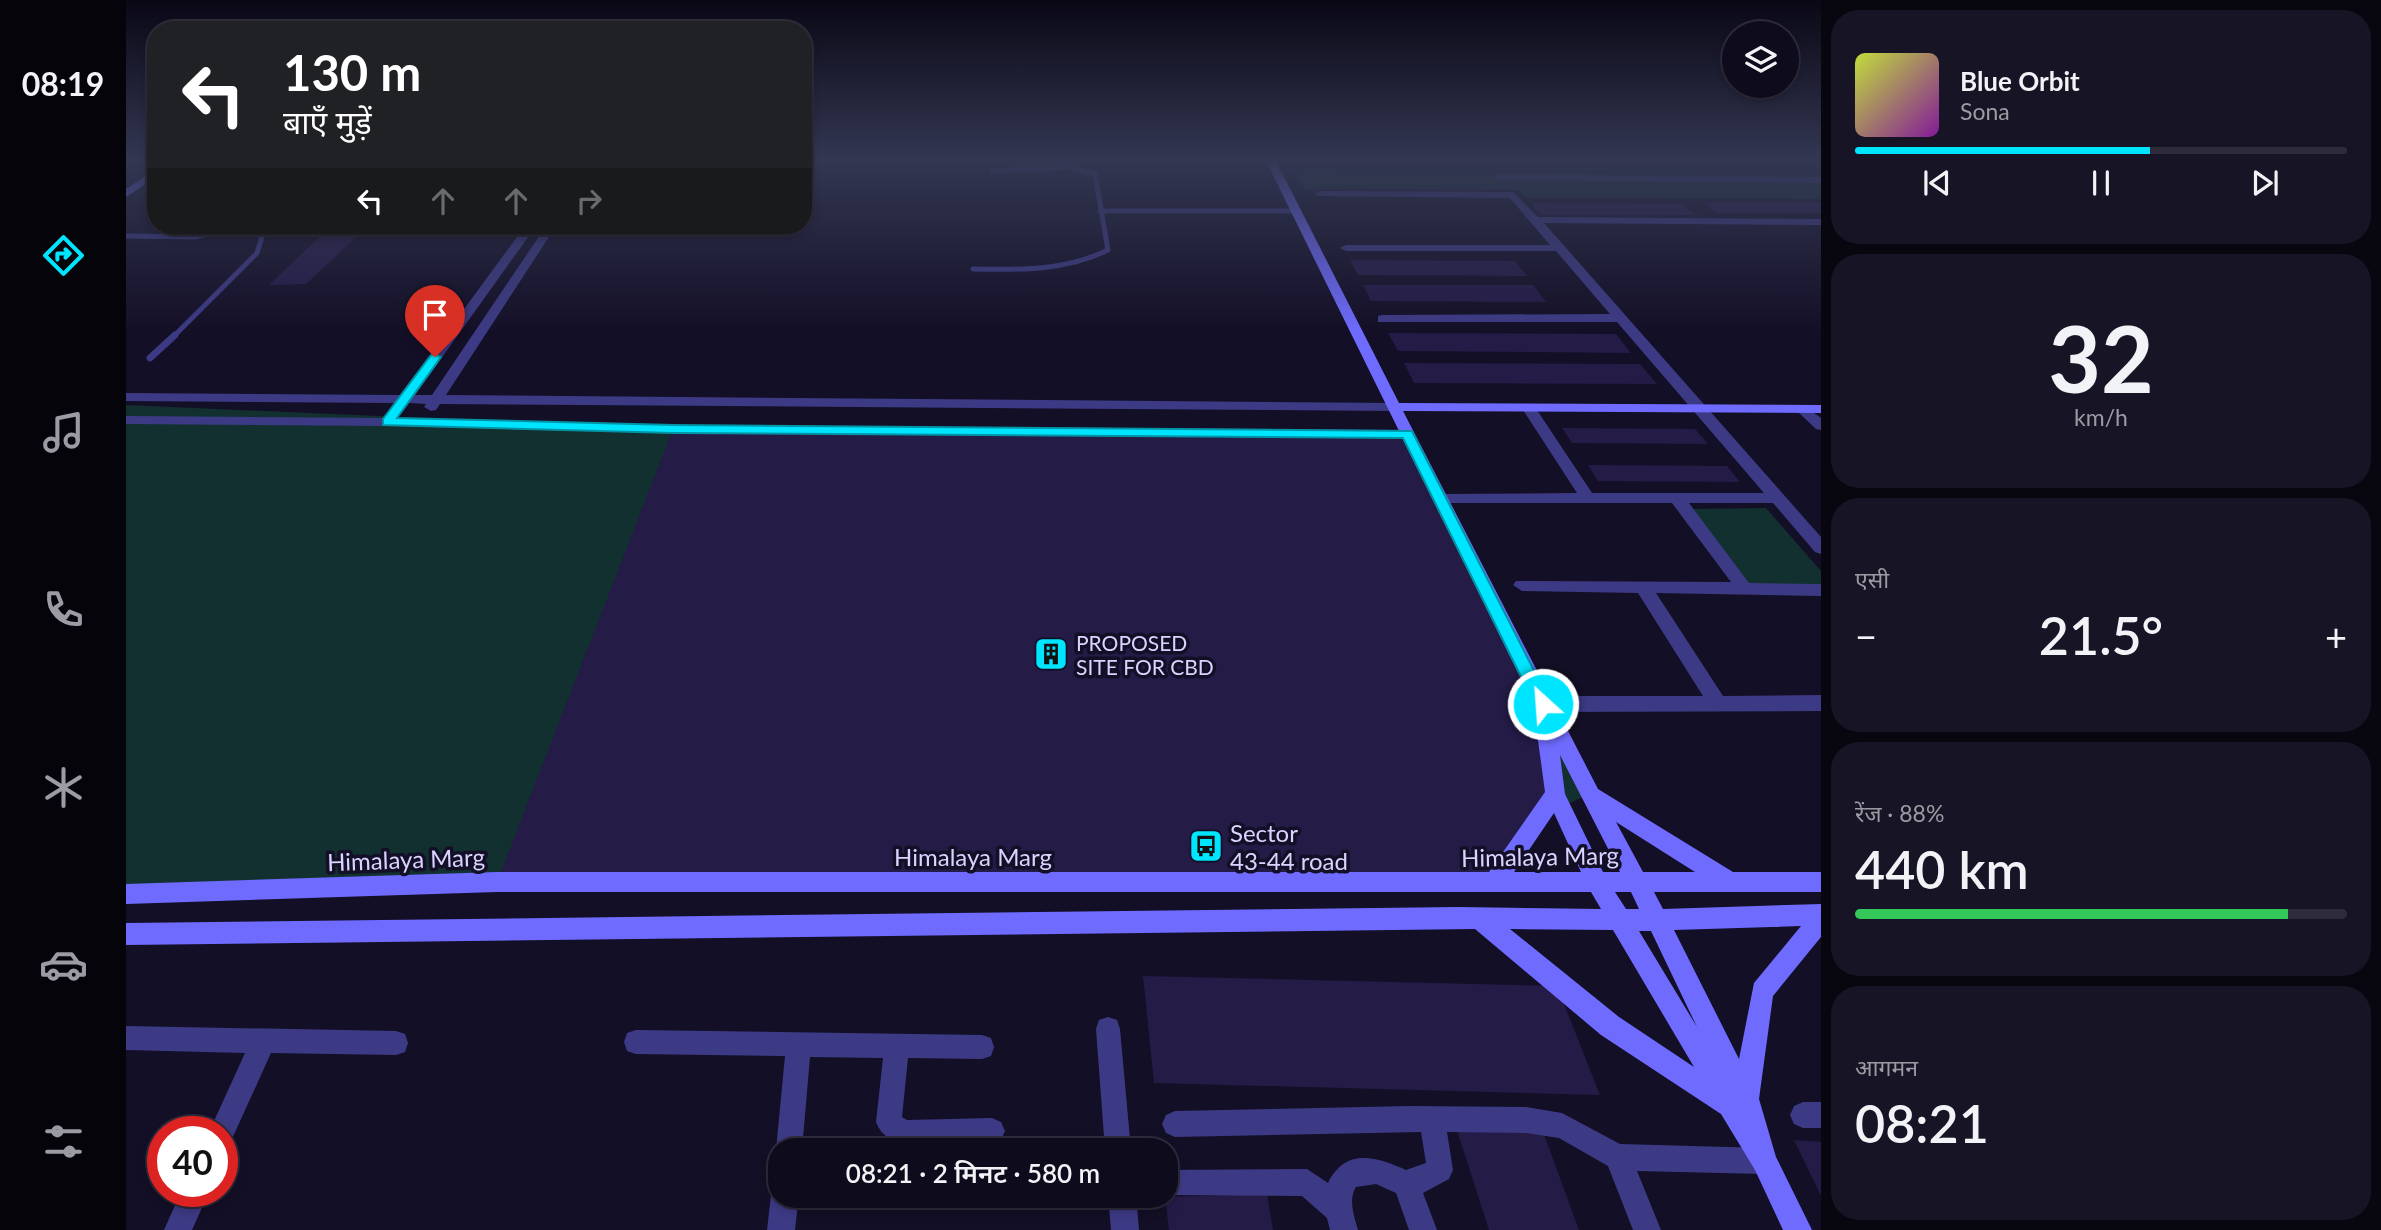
<!DOCTYPE html>
<html lang="hi">
<head>
<meta charset="utf-8">
<style>
  :root { --surface:#0e0b1c; --page:#171425; --text:#f1f3f6; --muted:#9b9ba3; --line:#2e2b3b; --accent:#00e5ff }
  body { margin:0; font-family:Lato,"Noto Sans Devanagari",sans-serif; background:var(--page); color:var(--text); height:100vh; display:flex; flex-direction:column; font-size:26px; white-space:nowrap }
  * { box-sizing:border-box; margin:0 }
  p { font-size:23px; color:var(--muted) }
  .icon { flex:none; width:38px; height:38px; fill:none; stroke:currentColor; stroke-width:2; stroke-linecap:round; stroke-linejoin:round }
  .map { position:relative; flex:1; overflow:hidden }
  .sheet { display:flex; flex-direction:column; gap:10px; padding:10px; background:#08060f; width:560px }
  .sheet>* { flex:none }
  .top-card { position:absolute; left:21px; top:21px; width:665px; height:214px; border-radius:28px; box-shadow:0 4px 10px #0003,0 0 0 2px var(--line); background:#202124; color:#fff; overflow:hidden }
  .tools { position:absolute; left:1596px; top:21px; display:grid; gap:14px }
  .tools a { display:grid; place-items:center; width:77px; height:77px; border-radius:50%; background:var(--surface); box-shadow:0 4px 10px #0003,0 0 0 2px var(--line); font-size:35px }
  .speed { position:absolute; left:21px; top:1116px; display:flex; gap:14px; font-size:35px; font-weight:700; text-align:center }
  .speed>* { display:grid; place-content:center; width:91px; height:91px; border-radius:50%; background:var(--surface); box-shadow:0 4px 10px #0003,0 0 0 2px var(--line); line-height:1 }
  .speed .limit { border:10px solid #d22; background:#fff; color:#111 }
  .pin { position:absolute; display:grid; place-items:center; width:60px; height:60px; color:#fff; margin:-72px -30px; border-radius:50% 50% 50% 0; rotate:-45deg; box-shadow:0 0 7px #0007 }
  .pin .icon { rotate:45deg }
  .me { position:absolute; width:77px; margin:-38px; rotate:334deg; stroke-linejoin:round; filter:drop-shadow(0 0 5px #0008) }
  .turn { display:flex; align-items:center; gap:24px; height:147px; padding:0 21px; font-size:32px }
  .turn .icon { width:91px; height:91px; stroke-width:2.5 }
  .turn b { display:block; font-size:49px; line-height:60px }
  .lanes { display:flex; align-items:center; height:66px; padding:0 21px; background:#0003; justify-content:center; gap:35px; direction:ltr }
  .lanes .off { opacity:.35 }
  .big { font-size:52px; font-weight:600; line-height:1.1 }
  .sheet .card { flex:1; display:flex; flex-direction:column; justify-content:center; gap:10px; min-width:0; padding:0 24px; border-radius:28px; background:var(--page) }
  .sheet .dial { align-items:center; gap:0 }
  .dial b { font-size:91px; line-height:1 }
  .song { display:flex; align-items:center; gap:21px }
  .cover { width:84px; height:84px; border-radius:10px; background:linear-gradient(135deg,hsl(70 70% 55%),hsl(290 70% 35%)) }
  .played { height:7px; border-radius:4px; background:linear-gradient(90deg,var(--accent) 60%,var(--line) 60%) }
  .keys { display:flex; justify-content:space-around; direction:ltr }
  .heat { display:flex; justify-content:space-between; align-items:center; font-size:38px; direction:ltr }
  .charge { height:10px; border-radius:5px; background:linear-gradient(90deg,#34c759 88%,var(--line) 0) }
  .trip { position:absolute; left:642px; top:1138px; width:410px; height:70px; border-radius:28px; background:var(--surface); box-shadow:0 4px 10px #0003,0 0 0 2px var(--line); font-weight:600; line-height:70px; text-align:center }
  main { display:flex; flex:1; min-height:0 }
  .tab-bar { display:flex; flex-direction:column; width:126px; justify-content:space-around; align-items:center; background:#06040b; color:var(--muted) }
  .tab-bar .icon { width:49px; height:49px }
  .tab-bar .current { color:var(--accent) }
  .tab-bar b { font-size:32px; color:var(--text) }
  .map>svg:first-child { display:block }
</style>
</head>
<body>
<main>
<nav class="tab-bar">
<b>08:19</b>
<svg class="icon current" aria-label="directions" viewBox="0 0 24 24"><path d="M12 3l9 9-9 9-9-9zM9 14v-3h6M13 9l2 2-2 2"/></svg>
<svg class="icon" aria-label="music" viewBox="0 0 24 24"><path d="M9 18V5l10-2v13"/><circle cx="6" cy="18" r="3"/><circle cx="16" cy="16" r="3"/></svg>
<svg class="icon" aria-label="phone" viewBox="0 0 24 24"><path d="M5 4h4l2 5-3 2q2 4 5 5l2-3 5 2v4C11 20 4 13 5 4z"/></svg>
<svg class="icon" aria-label="climate" viewBox="0 0 24 24"><path d="M12 3v18M4 7l16 10M4 17L20 7"/></svg>
<svg class="icon" aria-label="car" viewBox="0 0 24 24"><path d="M5 17H2v-5l4-1 3-4h7l3 4 3 1v5h-3M9 17h6M6 11h13"/><circle cx="7" cy="17" r="2"/><circle cx="17" cy="17" r="2"/></svg>
<svg class="icon" aria-label="filters" viewBox="0 0 24 24"><path d="M4 7h16M4 17h16"/><circle cx="9" cy="7" r="2"/><circle cx="15" cy="17" r="2"/></svg>
</nav>
<div class="map">
<svg width="1695" height="1230" viewBox="0 0 1695 1230">
  <rect width="100%" height="100%" fill="#130f26"/>
  <g fill="#12302f">
    <path d="M1170,172l525,2v25l-295,-1 -7,-8 -215,-1z"/>
    <path d="M0,405l547,24 734,5 176,363 -126,56 -1331,41z"/>
    <path d="M1640,508l55,63v15l-69,1 -62,-78z"/>
  </g>
  <g fill="#241b47">
    <path d="M1595,161h70l4,3h-74z"/>
    <path d="M1578,202h117v11h-104z"/>
    <path d="M1405,203l151,1 13,11h-155z"/>
    <path d="M205,226h37l-62,58 -37,1z"/>
    <path d="M1224,260l165,1 12,15 -169,-1z"/>
    <path d="M1237,285h170l13,17 -175,-1z"/>
    <path d="M1262,333l228,1 15,19 -233,-2z"/>
    <path d="M1278,363l236,1 17,20 -243,-1z"/>
    <path d="M1436,428l133,1 13,15 -136,-1z"/>
    <path d="M547,429l734,5 136,270 12,90 -60,88h-998z"/>
    <path d="M1462,465l139,1 13,16 -142,-1z"/>
    <path d="M1017,976l414,10 43,109 -446,-12z"/>
    <path d="M1327,1118h85l41,112h-90z"/>
    <path d="M1668,1140l27,2v54z"/>
    <path d="M1141,1194l6,36h-104l-4,-33z"/>
  </g>
  <g fill="none" stroke-linecap="round" stroke-linejoin="round">
    <g stroke="#3d3a85" stroke-width="5">
      <path d="M974,211h195"/>
      <path d="M0,236l69,1 44,-11"/>
      <path d="M847,269c47,1 92,2 135,-19l-13,-76 -26,-7 -77,4"/>
      <path d="M47,337l84,-84 5,-16 -18,-11"/>
    </g>
    <path stroke="#3d3a85" stroke-width="7" d="M24,358l25,-23"/>
    <g fill="#3d3a85" fill-rule="evenodd">
      <path d="M1373,175l322,2v6l-326,-3 -1,-2z"/>
      <path d="M1194,191l193,1 25,25 283,2v6l-277,-2 277,314v17l-6,-2 -42,-49h-84l60,80 72,1v12l-165,-3 67,103 98,-1v16l-278,1 -7,-3 -2,-5 2,-5 7,-3h160l-65,-103 -116,-2 -9,-6 3,-4 215,1 -59,-79h-236l-2,-4 8,-5 135,-1 -54,-83 2,-3h10l57,86h172l-147,-171h-239v-6l4,-1 228,-1 -54,-63h-210l-6,-3 6,-3h204l-40,-47 -194,-2 -1,-2z"/>
      <path d="M399,226h11l-121,169h17l114,-169h10l-110,169 950,8 7,4 -7,4 -956,-7 -4,6 -5,1 -7,-4 2,-3 -17,-1 -5,7 -5,1 -7,-4 3,-4 -269,-2v-8l275,2z"/>
      <path d="M1677,405l18,13v12l-5,-1 -18,-17v-6z"/>
      <path d="M0,416l261,2 286,7 734,5 7,4 -7,4 -734,-5 -286,-7 -261,-2z"/>
      <path d="M982,1017l9,3 3,9 11,121h-26l-9,-121 3,-9z"/>
      <path d="M0,1026l270,5 9,3 3,9 -3,9 -9,3 -125,-2 -40,88 -9,4v-13h-13l36,-79 -119,-3z"/>
      <path d="M510,1030l346,5 9,3 3,9 -3,9 -9,3 -74,-1 -6,59 5,3 85,-2 9,4 4,9 -4,9 -9,4 -85,2c-15,-5 -25,-9 -31,-24l7,-64 -73,-1 -8,93h-22v10l-4,-10 9,-94 -149,-2 -9,-3 -3,-9 3,-9z"/>
      <path d="M1677,1102h18v26h-18l-9,-4 -4,-9 4,-9z"/>
      <path d="M1284,1106l116,1 36,6 58,31 144,4 9,4 4,9 -4,9 -9,4 -127,-3 24,59h-28l-25,-64 -49,-28 -33,-5 -79,-1 6,38 -4,9 -26,14 14,37h-28l-13,-37 -20,-9 -20,3c-8,12 -2,29 2,43h-28l-3,-12 -25,-22 -139,-1h3v-25l141,-1 21,14c18,-36 48,-26 78,-13l20,-7 -5,-31 -246,5 -9,-4 -4,-9 4,-9 9,-4z"/>
      <path d="M654,1183v12h19l-4,35h-28l4,-35 4,-10z"/>
      <path d="M55,1192h28l-17,38h-28z"/>
      <path d="M982,1195h28l3,35h-28z"/>
    </g>
    <g fill="#6f6bff" fill-rule="evenodd">
      <path d="M1140,161h10l123,242 422,2v8l-418,-2 195,378 135,83h88v20h-167l9,17 158,-5v33l-48,59 -14,103 17,58 36,73h-29l-28,-60 -34,-56 -120,-79 -126,-106 -1349,16v-22l1333,-16 142,2 -10,-17h-1094l-371,12v-20l371,-12h992l56,-80 -10,-74 3,-5zM1434,755l60,117h-17l-38,-78zM1428,813l27,59h-67zM1490,822l79,50h-52zM1489,892h16l8,17h-13zM1675,926l-47,57 -15,76 -65,-129zM1384,929l103,1 81,137 -75,-50zM1513,931h12l46,96z"/>
      <path d="M30,169v8l-30,20v-8z"/>
    </g>
  </g>
  <linearGradient id="sky" x2="0" y2="1"><stop stop-color="#0a0815"/><stop offset="0.48" stop-color="#333752"/><stop offset="1" stop-color="#333752" stop-opacity="0"/></linearGradient>
  <rect width="1695" height="333" fill="url(#sky)"/>
  <path fill="#00e5ff" stroke="#0095a6" stroke-width="2" d="M309,354l6,3 -44,61 276,7 739,6 139,273 -2,5h-12l-134,-271 -730,-5 -290,-8v-6l48,-64z"/>
  <defs>
    <symbol id="building-square" viewBox="-11 -11 22 22"><rect x="-9" y="-9" width="18" height="18" rx="4" fill="#00e5ff" stroke="#130f26"/><path d="M-4-6H4V6H1V3H-1V6H-4ZM-2.5-4.3h1.7v1.8h-1.7ZM.8-4.3h1.7v1.8H.8ZM-2.5-1h1.7V.8h-1.7ZM.8-1h1.7V.8H.8Z" fill="#111"/></symbol>
    <symbol id="bus-square" viewBox="-11 -11 22 22"><rect x="-9" y="-9" width="18" height="18" rx="4" fill="#00e5ff" stroke="#130f26"/><path d="M-5-6H5V4H4V6H2V4H-2V6H-4V4H-5ZM-3.5-4V0h7V-4ZM-3.5 1.2v1.5H-2V1.2ZM2 1.2v1.5H3.5V1.2Z" fill="#111"/></symbol>
  </defs>
  <g fill-rule="evenodd">
    <use href="#building-square" x="906" y="635" width="38" height="38"/>
    <use href="#bus-square" x="1061" y="827" width="38" height="38"/>
  </g>
  <g text-anchor="middle" dominant-baseline="central" stroke-width="7" stroke-linejoin="round" paint-order="stroke">
    <g font-size="21" fill="#d9d4ff" stroke="#130f26" text-anchor="start">
      <text x="950" y="642">PROPOSED<tspan x="950" dy="24">SITE FOR CBD</tspan></text>
    </g>
    <g font-size="24" fill="#d9d4ff" stroke="#130f26" text-anchor="start">
      <text x="1104" y="832">Sector<tspan x="1104" dy="28">43-44 road</tspan></text>
    </g>
    <g font-size="24" fill="#d9d4ff" stroke="#130f26">
      <text x="847" y="856">Himalaya Marg</text>
      <text transform="translate(1414 856) rotate(-1)">Himalaya Marg</text>
      <text transform="translate(280 859) rotate(-2)">Himalaya Marg</text>
    </g>
  </g>
</svg>
<div class="tools">
<a><svg class="icon" aria-label="layers" viewBox="0 0 24 24"><path d="M12 4l9 5-9 5-9-5zM3 14l9 5 9-5"/></svg></a>
</div>
<div class="speed"><div class="limit">40</div></div>
<div class="pin" style="left:309px;top:357px;background:#d93025"><svg class="icon" aria-label="arrive" viewBox="0 0 24 24"><path d="M6 21V4h12l-3 4 3 4H6"/></svg></div>
<svg class="me" style="left:1417px;top:704px" viewBox="-20 -20 40 40"><circle r="17" fill="#00e5ff" stroke="#fff" stroke-width="3"/><path d="M0-11L8 9 0 5-8 9z" fill="#fff"/></svg>
<div class="trip">08:21 · 2 मिनट · 580 m</div>
<div class="top-card">
<div class="turn"><svg class="icon" aria-label="left" viewBox="0 0 24 24"><path d="M17 20v-9H6M10 6l-5 5 5 5"/></svg><div><b>130 m</b>बाएँ मुड़ें</div></div>
<div class="lanes"><svg class="icon" aria-label="left" viewBox="0 0 24 24"><path d="M17 20v-9H6M10 6l-5 5 5 5"/></svg><svg class="icon off" aria-label="ahead" viewBox="0 0 24 24"><path d="M12 20V5M6 11l6-6 6 6"/></svg><svg class="icon off" aria-label="ahead" viewBox="0 0 24 24"><path d="M12 20V5M6 11l6-6 6 6"/></svg><svg class="icon off" aria-label="right" viewBox="0 0 24 24"><path d="M7 20v-9h11M14 6l5 5-5 5"/></svg></div>
</div>
</div>
<section class="sheet">
<div class="card">
<div class="song"><i class="cover"></i><div><b>Blue Orbit</b><p>Sona</p></div></div>
<div class="played"></div>
<div class="keys"><svg class="icon" aria-label="previous" viewBox="0 0 24 24"><path d="M18 5L8 12l10 7zM5 5v14"/></svg><svg class="icon" aria-label="pause" viewBox="0 0 24 24"><path d="M8 5v14M16 5v14"/></svg><svg class="icon" aria-label="next" viewBox="0 0 24 24"><path d="M6 5l10 7-10 7zM19 5v14"/></svg></div>
</div>
<div class="card dial"><b>32</b><p>km/h</p></div>
<div class="card"><p>एसी</p>
<div class="heat"><a>−</a><b class="big">21.5°</b><a>+</a></div>
</div>
<div class="card"><p>रेंज · 88%</p><b class="big">440 km</b><div class="charge"></div></div>
<div class="card"><p>आगमन</p><b class="big">08:21</b></div>
</section>
</main>
</body>
</html>
